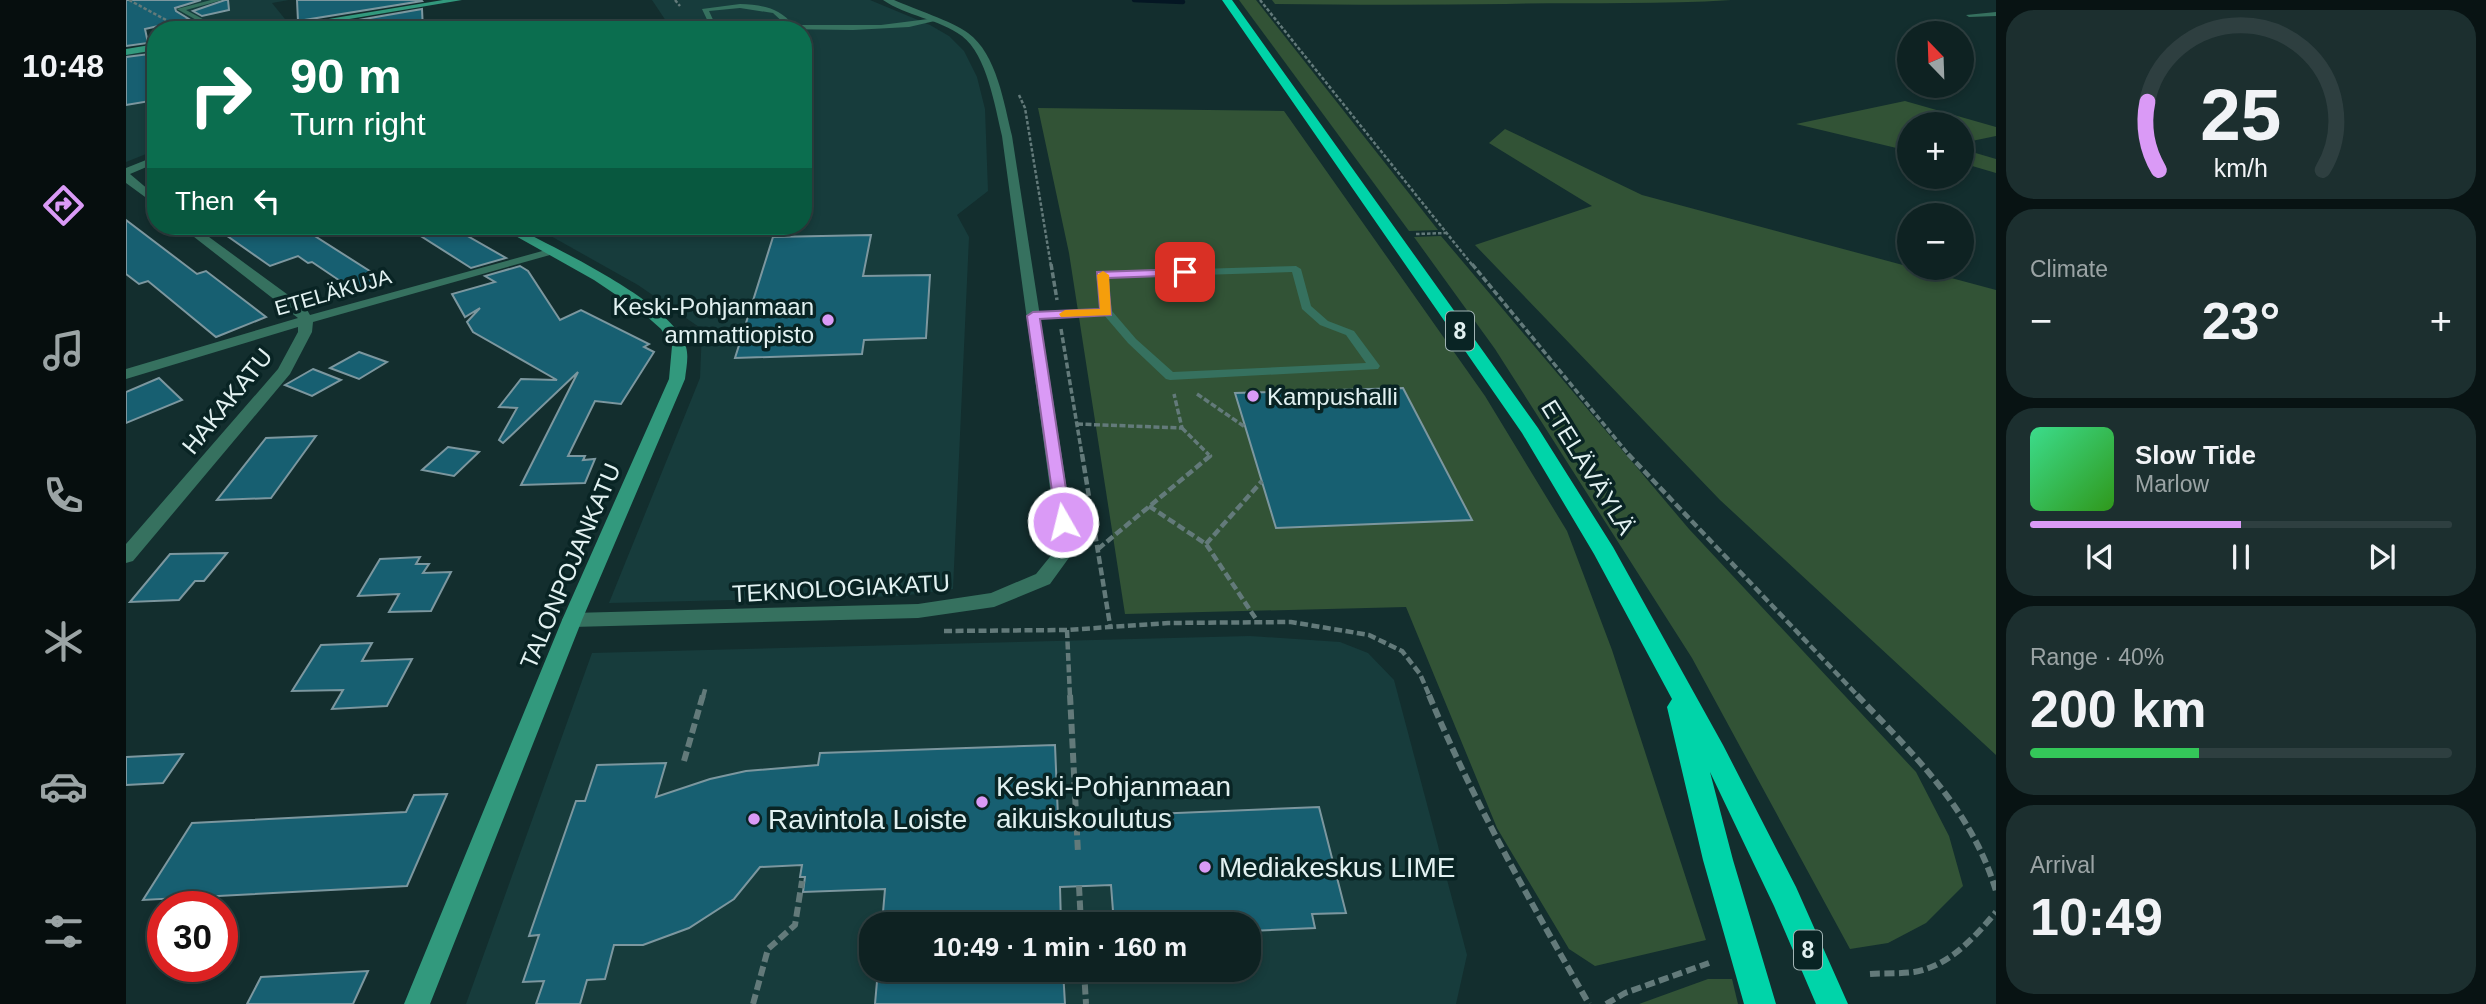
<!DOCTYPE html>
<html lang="en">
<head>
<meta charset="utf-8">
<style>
  :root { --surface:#0e2222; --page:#1c2f2f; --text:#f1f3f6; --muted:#9ba4a5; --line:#2e3f40; --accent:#da9af6 }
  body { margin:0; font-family:Arial,sans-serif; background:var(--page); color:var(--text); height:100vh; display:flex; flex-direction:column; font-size:26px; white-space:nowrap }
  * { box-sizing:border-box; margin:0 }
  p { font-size:23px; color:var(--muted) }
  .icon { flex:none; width:38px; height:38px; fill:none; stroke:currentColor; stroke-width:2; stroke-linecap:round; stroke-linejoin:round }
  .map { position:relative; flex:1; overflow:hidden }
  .panel { display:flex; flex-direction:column; gap:10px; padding:10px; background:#081313; width:490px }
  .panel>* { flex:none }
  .hud { position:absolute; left:21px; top:21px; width:665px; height:214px; border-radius:28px; box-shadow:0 4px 10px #0003,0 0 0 2px var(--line); background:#0b6e4f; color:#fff; overflow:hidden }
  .needle { width:46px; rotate:337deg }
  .tools { position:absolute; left:1771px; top:21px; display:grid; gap:14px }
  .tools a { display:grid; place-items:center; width:77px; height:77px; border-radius:50%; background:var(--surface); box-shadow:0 4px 10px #0003,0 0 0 2px var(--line); font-size:35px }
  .speed { position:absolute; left:21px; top:891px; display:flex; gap:14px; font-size:35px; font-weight:700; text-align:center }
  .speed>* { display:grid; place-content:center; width:91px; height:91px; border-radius:50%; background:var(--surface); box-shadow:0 4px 10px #0003,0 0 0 2px var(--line); line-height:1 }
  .speed .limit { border:10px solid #d22; background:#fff; color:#111 }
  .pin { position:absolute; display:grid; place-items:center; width:60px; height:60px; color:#fff; margin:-30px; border-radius:14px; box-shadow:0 4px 10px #0006 }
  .me { position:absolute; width:77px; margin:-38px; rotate:352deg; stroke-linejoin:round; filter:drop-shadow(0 0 5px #0008) }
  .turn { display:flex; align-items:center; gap:24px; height:147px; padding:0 28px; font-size:32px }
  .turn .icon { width:91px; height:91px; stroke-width:2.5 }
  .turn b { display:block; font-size:49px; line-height:60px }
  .then { display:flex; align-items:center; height:66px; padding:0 28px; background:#0003; gap:14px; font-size:26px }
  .big { font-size:52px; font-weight:600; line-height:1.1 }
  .panel .widget { flex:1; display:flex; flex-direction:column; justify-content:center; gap:10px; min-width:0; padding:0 24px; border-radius:28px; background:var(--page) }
  .panel .dial { align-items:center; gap:0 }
  .dial svg { height:182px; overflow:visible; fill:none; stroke:var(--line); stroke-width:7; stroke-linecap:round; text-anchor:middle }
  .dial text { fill:var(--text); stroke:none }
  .song { display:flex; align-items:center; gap:21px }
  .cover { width:84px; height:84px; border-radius:10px; background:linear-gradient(135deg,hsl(150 70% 55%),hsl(110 70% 35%)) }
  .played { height:7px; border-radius:4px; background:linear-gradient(90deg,var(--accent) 50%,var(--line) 50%) }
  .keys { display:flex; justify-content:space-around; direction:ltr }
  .heat { display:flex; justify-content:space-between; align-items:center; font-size:38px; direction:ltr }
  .charge { height:10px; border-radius:5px; background:linear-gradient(90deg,#34c759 40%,var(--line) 0) }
  .trip { position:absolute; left:733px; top:912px; width:402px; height:70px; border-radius:28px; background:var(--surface); box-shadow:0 4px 10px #0003,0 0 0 2px var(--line); font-weight:600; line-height:70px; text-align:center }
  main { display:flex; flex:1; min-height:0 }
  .menu { display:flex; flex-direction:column; width:126px; justify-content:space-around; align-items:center; background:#060e0e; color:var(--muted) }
  .menu .icon { width:49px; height:49px }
  .menu .current { color:var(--accent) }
  .menu b { font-size:32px; color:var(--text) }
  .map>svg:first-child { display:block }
</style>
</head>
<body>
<main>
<nav class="menu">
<b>10:48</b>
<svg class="icon current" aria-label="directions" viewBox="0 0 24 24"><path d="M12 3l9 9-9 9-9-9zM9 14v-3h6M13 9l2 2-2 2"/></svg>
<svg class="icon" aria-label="music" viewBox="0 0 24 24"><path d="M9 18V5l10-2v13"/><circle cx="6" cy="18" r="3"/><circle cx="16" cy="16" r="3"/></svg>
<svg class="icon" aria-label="phone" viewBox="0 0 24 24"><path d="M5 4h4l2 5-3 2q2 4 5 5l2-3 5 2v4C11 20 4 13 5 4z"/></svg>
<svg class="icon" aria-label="climate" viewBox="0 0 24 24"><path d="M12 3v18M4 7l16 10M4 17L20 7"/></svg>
<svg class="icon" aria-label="car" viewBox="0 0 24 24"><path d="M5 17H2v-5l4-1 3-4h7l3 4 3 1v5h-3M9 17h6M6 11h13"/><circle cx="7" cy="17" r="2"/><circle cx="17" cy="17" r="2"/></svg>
<svg class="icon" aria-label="filters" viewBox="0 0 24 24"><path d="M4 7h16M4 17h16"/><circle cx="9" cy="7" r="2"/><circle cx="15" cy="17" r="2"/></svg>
</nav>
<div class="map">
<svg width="1870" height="1004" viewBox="0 0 1870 1004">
  <rect width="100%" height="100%" fill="#132e2e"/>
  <g fill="#173c3c" fill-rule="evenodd">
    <path d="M58,0h105l-17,3 13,16 -60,11h-33l-40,-24z"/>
    <path d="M526,0h218l60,25 19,11 15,15 13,26 8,32 3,82 -31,24 12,22 -16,352 -51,7 -293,7 91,-225 2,-49 -64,-44 -105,-59h270v-196h-131z"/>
    <path d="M30,50v100l-30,12v-107z"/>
    <path d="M1124,636l90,6 28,11 26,27 73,275 -11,49h-990l126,-351zM746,924h378v46h-378z"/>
  </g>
  <g fill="#325336">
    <path d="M1113,0h17l182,230 -29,1z"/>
    <path d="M1146,0h459c-75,5 -150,2 -225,4 -77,1 -153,1 -231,0z"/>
    <path d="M1779,101l91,26v9l-34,7v-19h-53v27l-113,-27z"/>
    <path d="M912,108l246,3 201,285 82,135 45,119 94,290 -111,26 -26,-17 -72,-121 -91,-221 -281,7 -56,-361z"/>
    <path d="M1379,129l137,66 354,95v465l-276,-255 -245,-255 117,-39 -103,-63z"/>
    <path d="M1836,149l34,10v14l-34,-10z"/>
    <path d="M1315,236l248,293 227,243 33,64 14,50 -37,37 -38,20 -38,6 -158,-291 -197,-309 -81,-112z"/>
    <path d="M1582,979h24l6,25h-99z"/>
  </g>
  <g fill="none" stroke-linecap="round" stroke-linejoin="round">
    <path stroke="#041623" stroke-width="4.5" d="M1008,0l49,2"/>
  </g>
  <g fill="#175f71" stroke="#7c979f" stroke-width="2">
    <path d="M0,0h75l-26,8 1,3 13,8 -44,10 3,14 -22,3z"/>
    <path d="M99,0h3l1,10 -27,6 -9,-5z"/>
    <path d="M171,0h124l1,1 -124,20z"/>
    <path d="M296,9l1,21h-122z"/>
    <path d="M23,54l7,46 -30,5v-48z"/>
    <path d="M0,220l71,54 9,-3 60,46 -50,20 -68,-56 -9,3 -13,-10z"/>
    <path d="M87,226h86l88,56 -29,11 -46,-31 -4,1 -10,-7 -28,10z"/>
    <path d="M279,226h45l56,32 -35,10z"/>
    <path d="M745,235l-8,41 67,-1 -4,63 -62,2 -2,14 -127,4 38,-121z"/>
    <path d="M394,266l8,5 32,49 21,-10 68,34 -5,3 10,5 -33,52 -26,-3 -27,55h17l-2,4 12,-1 -10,24 -64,2 57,-113 -75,71 -4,-3 18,-32 -18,-1 22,-28 36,1 -84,-48 -6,-10 13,-14 -15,9 -13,-23 43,-12 -10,-6z"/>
    <path d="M233,352l28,10 -28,17 -29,-11z"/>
    <path d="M187,369l28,11 -29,16 -27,-11z"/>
    <path d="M33,378l23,22 -56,23v-31z"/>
    <path d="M1277,388l69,132 -196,8 -41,-135z"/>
    <path d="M190,436l-45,62 -54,2 49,-62z"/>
    <path d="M322,447l31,5 -25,24 -32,-6z"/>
    <path d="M101,553l-23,28h-9l-16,19 -49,2 40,-48z"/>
    <path d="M294,557l-4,7h13l-6,9 28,-1 -20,39 -42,1 10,-18 -41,2 22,-37z"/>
    <path d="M246,643l-10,18 50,-2 -25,47 -55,3 11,-19 -51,1 29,-46z"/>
    <path d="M929,745l3,73 261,-11 27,106 -34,1 3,14 -65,3v-7h-136l-3,-39 -51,2 1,37h-179l3,-35 -82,3 2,-15h-5l2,-12 -42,2 -26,32 -45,29 -46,17h-29l-9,34 -18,1 -7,24h-44l8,-23 -21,1 16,-47 -10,1 47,-135h9l12,-36 69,-2 -10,34 54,-18 36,-8 72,-6 2,-12z"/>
    <path d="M57,754l-20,29 -37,2v-28z"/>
    <path d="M321,794l-40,92 -264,14 49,-77 214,-11 8,-17z"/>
    <path d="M752,970h185l2,34h-190z"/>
    <path d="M242,971l-15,33h-106l14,-27z"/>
  </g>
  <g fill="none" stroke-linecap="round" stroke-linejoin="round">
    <g stroke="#637a7a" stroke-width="2.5" stroke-dasharray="3.5 2" stroke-linecap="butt">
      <path d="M3,0l39,21"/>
      <path d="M549,0l5,6"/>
      <path d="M1134,0l213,266"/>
      <path d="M893,95l6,13 26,158"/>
      <path d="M1290,234l30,-1"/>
    </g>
    <g stroke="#637a7a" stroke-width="3.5" stroke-dasharray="6 2.5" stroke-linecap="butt">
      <path d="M925,264l6,36"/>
      <path d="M1346,264l157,191"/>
      <path d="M935,329l21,126"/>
      <path d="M1071,394l48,33"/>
      <path d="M951,424l105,4 -8,-34"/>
      <path d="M1056,428l27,27"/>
    </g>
    <g stroke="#637a7a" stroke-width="4.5" stroke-dasharray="8 3.5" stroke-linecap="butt">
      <path d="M956,454l28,171"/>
      <path d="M1502,454l231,243"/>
      <path d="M1023,506l57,38 52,78"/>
      <path d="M1080,544l56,-63"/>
      <path d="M972,549l112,-93 -2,-2"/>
      <path d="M941,630l3,67"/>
      <path d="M818,631l123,-1 101,-7 123,-1 78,13 33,16 18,23 10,23"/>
      <path d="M577,697l3,-11"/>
    </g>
    <g stroke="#637a7a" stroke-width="6" stroke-dasharray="10 4.5" stroke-linecap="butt">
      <path d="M944,695l8,158"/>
      <path d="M1303,695c45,108 102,208 160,309"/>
      <path d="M1731,695c57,60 115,115 139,196"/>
      <path d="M558,761l19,-66"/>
      <path d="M953,886l2,38"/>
      <path d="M958,970l2,34"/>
      <path d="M1744,974c14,-1 29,0 44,-2 35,-6 60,-34 82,-60"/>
      <path d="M627,1004l15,-55 27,-24 7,-44"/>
      <path d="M1480,1004l19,-11 84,-30"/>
    </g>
    <g fill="#36715f" fill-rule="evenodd">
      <path d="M85,0h11l-36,10 37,20h-9l-37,-21z"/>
      <path d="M614,4c21,1 39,3 53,21h88l55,-7 3,2 -30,7 -56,3 -140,-2 -3,-2 -8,-17zM614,8l33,5 13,12 -71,-1 -6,-13z"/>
      <path d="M1870,12v4l-27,1 -3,-2z"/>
      <path d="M1170,266l5,3 10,37 17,15 26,10 26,35 -2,3 -208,11 -4,-1 -38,-36 -24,-28 -71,4 -6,-3 6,-3 68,-4 -5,-34 5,-3zM1166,272l10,37 18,16 26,10 20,28 -193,9 -37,-33 -24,-28 -5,-33z"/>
    </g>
    <g fill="#36715f" fill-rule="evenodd">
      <path d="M757,0h11c20,9 58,21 74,33 29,21 36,71 44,103l64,412 -26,36 -56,23 -76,11 -346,9 -7,-2 -3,-5 3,-5 7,-2 346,-9 73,-11 45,-19 22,-27 -56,-411c-7,-29 -15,-81 -40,-100 -23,-17 -56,-20 -79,-36z"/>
      <path d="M30,156v7l-26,11 26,22v9l-30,-22v-15z"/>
      <path d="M54,226h14l112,82 4,7 236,-65 5,-1 6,4 -244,69 -1,10 -22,42 -157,187 -7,2v-19l152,-175 20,-37v-5l-172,52v-10l172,-51z"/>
    </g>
    <g fill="#32997d" fill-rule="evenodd">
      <path d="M317,0h19l-178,30h-22z"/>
      <path d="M30,44v6l-30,5v-6z"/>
      <path d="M372,226h15c41,22 160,76 173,121 3,10 0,22 -1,32l-103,241 -152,384h-26l158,-384 107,-241 3,-33 -11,-17 -18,-16 -49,-33z"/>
    </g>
    <path fill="#00d4a9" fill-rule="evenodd" d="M1096,0h10l306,428 75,119 110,198 73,142 52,117h-32l-42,-98 -64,-134 23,88 43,144h-32l-41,-144 -36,-153 5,-8 -78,-145 -72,-121z"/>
  </g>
  <path fill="#da9af6" stroke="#8e64a0" stroke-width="2" d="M1059,269l4,1v5l-81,3 3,37 -71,4 31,203 -8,6 -6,-2 -30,-210 6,-4 67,-3 -3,-37z"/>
  <path fill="#f59e0b" d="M977,271l6,4 2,40 -50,2 -2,-3 6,-4 35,-1 -3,-34z"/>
  <g fill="#da9af6" stroke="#092424" stroke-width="2.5">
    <circle cx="702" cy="320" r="7"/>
    <circle cx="1127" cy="396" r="7"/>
    <circle cx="856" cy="802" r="7"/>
    <circle cx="628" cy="819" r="7"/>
    <circle cx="1079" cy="867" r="7"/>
  </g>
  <g text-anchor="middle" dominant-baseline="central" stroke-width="7" stroke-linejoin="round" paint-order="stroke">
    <g font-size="21" fill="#e2f1f1" stroke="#092424">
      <text transform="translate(207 292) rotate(-16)">ETELÄKUJA</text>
    </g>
    <g fill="#092424" stroke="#a1b4b4" stroke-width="2">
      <rect x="1320" y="311.5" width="28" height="39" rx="5"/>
      <rect x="1668" y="930.5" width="28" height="39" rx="5"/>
    </g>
    <g font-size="23" font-weight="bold" fill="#e2f1f1">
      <text x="1334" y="331">8</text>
      <text x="1682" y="950">8</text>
    </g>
    <g font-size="24" fill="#e2f1f1" stroke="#092424" text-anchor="end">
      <text x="688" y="306">Keski-Pohjanmaan<tspan x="688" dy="28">ammattiopisto</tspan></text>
      <text x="1141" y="396" text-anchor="start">Kampushalli</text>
    </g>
    <g font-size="24" fill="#e2f1f1" stroke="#092424">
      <text transform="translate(101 401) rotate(-51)">HAKAKATU</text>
      <text transform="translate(1462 467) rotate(58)">ETELÄVÄYLÄ</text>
      <text transform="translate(444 566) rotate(-67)">TALONPOJANKATU</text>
      <text transform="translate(715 588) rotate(-3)">TEKNOLOGIAKATU</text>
    </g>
    <g font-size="28" fill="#e2f1f1" stroke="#092424" text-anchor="start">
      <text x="870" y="786">Keski-Pohjanmaan<tspan x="870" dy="32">aikuiskoulutus</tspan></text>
      <text x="642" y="819">Ravintola Loiste</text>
      <text x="1093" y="867">Mediakeskus LIME</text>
    </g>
  </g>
</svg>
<div class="tools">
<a><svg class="needle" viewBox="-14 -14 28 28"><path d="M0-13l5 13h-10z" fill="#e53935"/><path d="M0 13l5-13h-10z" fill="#9ba4a5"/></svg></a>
<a>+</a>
<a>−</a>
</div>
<div class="speed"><div class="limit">30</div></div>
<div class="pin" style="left:1059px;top:272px;background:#d93025"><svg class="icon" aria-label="arrive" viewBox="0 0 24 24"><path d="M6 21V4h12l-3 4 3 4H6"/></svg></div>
<svg class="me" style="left:937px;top:522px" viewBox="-20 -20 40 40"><circle r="17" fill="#da9af6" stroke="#fff" stroke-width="3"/><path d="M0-11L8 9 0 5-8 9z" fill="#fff"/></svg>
<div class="trip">10:49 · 1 min · 160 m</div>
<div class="hud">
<div class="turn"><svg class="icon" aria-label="right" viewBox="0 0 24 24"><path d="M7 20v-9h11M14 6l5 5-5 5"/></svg><div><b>90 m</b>Turn right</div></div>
<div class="then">Then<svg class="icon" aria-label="left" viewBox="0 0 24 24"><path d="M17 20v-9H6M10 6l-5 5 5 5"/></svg></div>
</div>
</div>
<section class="panel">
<div class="widget dial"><svg viewBox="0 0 100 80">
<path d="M14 69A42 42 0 1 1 86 69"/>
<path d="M14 69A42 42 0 0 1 9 39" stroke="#da9af6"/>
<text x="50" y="56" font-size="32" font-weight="700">25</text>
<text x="50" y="72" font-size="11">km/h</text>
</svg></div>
<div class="widget"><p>Climate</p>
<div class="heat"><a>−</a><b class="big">23°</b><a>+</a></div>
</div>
<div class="widget">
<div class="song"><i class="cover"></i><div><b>Slow Tide</b><p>Marlow</p></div></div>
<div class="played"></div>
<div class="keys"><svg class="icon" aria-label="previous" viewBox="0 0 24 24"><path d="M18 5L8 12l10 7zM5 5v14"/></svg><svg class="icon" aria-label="pause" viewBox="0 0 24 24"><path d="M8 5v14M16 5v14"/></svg><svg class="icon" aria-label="next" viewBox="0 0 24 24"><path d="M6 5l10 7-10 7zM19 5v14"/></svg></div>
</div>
<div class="widget"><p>Range · 40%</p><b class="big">200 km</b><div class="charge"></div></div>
<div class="widget"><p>Arrival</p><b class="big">10:49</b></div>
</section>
</main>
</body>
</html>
